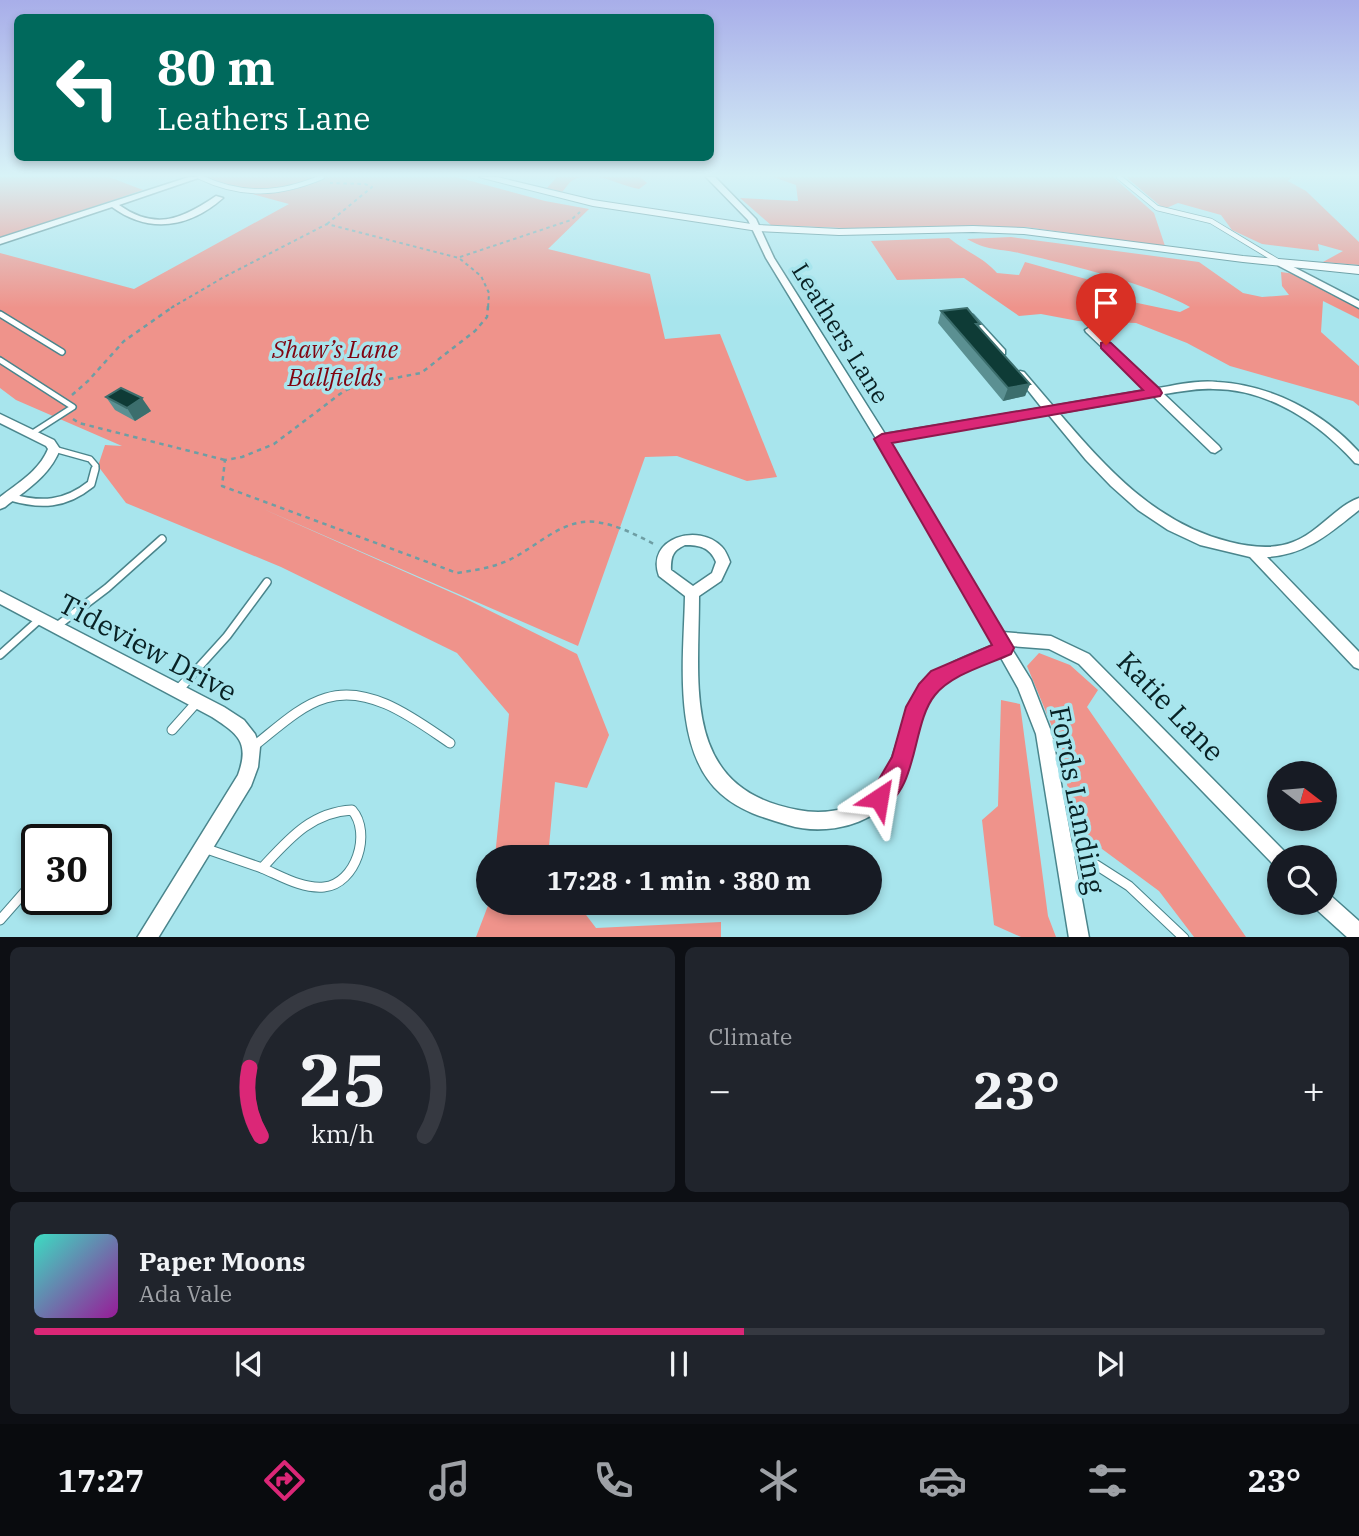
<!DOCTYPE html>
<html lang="en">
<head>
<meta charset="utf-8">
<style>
  :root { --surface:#171b24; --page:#20242c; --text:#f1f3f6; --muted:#9ea1a6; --line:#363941; --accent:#db2777 }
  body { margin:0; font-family:"IBM Plex Serif",serif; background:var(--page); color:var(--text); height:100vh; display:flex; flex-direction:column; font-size:26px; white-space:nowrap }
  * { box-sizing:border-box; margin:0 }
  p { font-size:23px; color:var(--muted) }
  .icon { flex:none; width:38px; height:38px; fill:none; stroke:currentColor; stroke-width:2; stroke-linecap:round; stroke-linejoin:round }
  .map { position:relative; height:937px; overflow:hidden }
  .sheet { display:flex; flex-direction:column; gap:10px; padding:10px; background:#0d0f14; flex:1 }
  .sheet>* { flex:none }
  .guide { position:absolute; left:14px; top:14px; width:700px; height:147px; border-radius:10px; box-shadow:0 4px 10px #0003; background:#00695c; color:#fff; overflow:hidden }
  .needle { width:46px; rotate:106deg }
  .fabs { position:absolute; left:1267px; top:761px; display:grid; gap:14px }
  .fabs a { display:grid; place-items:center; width:70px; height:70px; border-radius:50%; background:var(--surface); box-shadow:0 4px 10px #0003; font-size:35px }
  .speed { position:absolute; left:21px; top:824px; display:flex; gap:14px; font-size:35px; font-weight:700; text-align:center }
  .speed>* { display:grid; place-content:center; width:91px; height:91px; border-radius:50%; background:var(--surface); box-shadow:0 4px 10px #0003; line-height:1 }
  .speed .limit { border:4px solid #111; border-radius:10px; background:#fff; color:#111 }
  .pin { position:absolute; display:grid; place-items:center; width:60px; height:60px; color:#fff; margin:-72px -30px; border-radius:50% 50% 50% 0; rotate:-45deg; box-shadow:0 0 7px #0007 }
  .pin .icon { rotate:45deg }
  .me { position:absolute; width:77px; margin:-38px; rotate:33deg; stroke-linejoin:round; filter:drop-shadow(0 0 5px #0008) }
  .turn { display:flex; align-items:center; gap:24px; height:147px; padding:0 28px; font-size:32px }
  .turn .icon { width:91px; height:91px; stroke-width:2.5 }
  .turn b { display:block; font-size:49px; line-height:60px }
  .big { font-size:52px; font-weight:700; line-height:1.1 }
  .sheet .tile { flex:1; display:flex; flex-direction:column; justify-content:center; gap:10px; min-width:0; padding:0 24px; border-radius:10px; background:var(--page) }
  .sheet .dial { align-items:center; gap:0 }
  .dial svg { height:182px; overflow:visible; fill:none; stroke:var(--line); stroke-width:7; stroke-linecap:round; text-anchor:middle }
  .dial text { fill:var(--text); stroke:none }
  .song { display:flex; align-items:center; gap:21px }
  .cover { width:84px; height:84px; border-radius:10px; background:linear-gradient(135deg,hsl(170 70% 55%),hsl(300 70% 35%)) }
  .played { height:7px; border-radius:4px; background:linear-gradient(90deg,var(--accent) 55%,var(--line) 55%) }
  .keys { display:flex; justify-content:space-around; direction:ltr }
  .heat { display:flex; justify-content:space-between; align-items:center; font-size:38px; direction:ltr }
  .sheet .tiles { flex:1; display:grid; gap:10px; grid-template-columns:1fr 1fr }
  .tile:last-child { grid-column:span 2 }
  .trip { position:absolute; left:476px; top:845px; width:406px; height:70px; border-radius:35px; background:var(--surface); box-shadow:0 4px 10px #0003; font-weight:700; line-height:70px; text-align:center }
  .menu { display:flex; height:112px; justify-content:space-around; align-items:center; background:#090b0e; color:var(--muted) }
  .menu .icon { width:49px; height:49px }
  .menu .active { color:var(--accent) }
  .menu b { font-size:32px; color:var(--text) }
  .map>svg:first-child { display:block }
</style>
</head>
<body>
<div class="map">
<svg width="1359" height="938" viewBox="0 0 1359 938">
  <rect width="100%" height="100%" fill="#a8e5ed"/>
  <g fill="#ef938b">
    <path d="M0,177h109l34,13 -143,48z"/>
    <path d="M208,177h248l89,24 44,8 -41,40 102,25 15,65 55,-5 57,143 -30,4 -70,-25 -32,1 -67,189 -317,-138 203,90 113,56 32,81 -22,53 -32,-6 -7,75h-53l14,-143 -52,-61 -176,-86 -155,-64 -28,-37 7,-21 17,1 -106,-46 -16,-12v-135l134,36 155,-85 -89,-24z"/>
    <path d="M557,177h83l7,6 -8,6c-19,-3 -46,-21 -66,-9 -4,2 -8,9 -11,12l-15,-4z"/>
    <path d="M773,177h340l41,36 11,33 -140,-19 -182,1 -72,-3 -31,-27 58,3 -2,-16z"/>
    <path d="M1126,177h166l-4,4 18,10 53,51v23l-36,-3 20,-11 -25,-7 1,7 -57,-7 -30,-14 -11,-15 -43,-12 -14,6z"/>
    <path d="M1011,237l188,25 44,31 19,4 27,-2 -7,-9 -1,-14 14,2 64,34v11l-36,-18 -2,31 38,34v40l-6,-5 -123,-35 -43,-23 -51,-20 -58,-2 -37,-7 -22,2 -55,-38 -67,2 -26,-39 78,-3c17,14 34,19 48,35l22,2 6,-13 86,24 3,12 66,14 10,-5c-41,-23 -123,-43 -171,-54 -23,-5 -31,-2 -52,-14z"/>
    <path d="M1039,653l31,12 28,25 -11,17 159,230h-52l-35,-46 -80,-59 -26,-103 -26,-63z"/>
    <path d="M1001,700l19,4 28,212 8,21h-35l-27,-12 -12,-105 16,-14z"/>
    <path d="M489,903h88l19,25 125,-6v15h-245z"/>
  </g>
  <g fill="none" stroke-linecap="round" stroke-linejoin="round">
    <defs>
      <g id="service-far3">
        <path d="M200,177c42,20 79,18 122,0"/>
        <path d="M1119,177l38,31 54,13 68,41"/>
      </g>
      <g id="service-far2">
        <path d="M0,314l62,38"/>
        <path d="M0,360l73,47 -42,27"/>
        <path d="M54,449l36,10 6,7 -1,5"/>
      </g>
      <g id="service-far1">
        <path d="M10,497c31,9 55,8 81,-13l4,-15"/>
        <path d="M57,626l50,-38 55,-49"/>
        <path d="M0,655l40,-36"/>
        <path d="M189,678l38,-42 40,-54"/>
      </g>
      <g id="service">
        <path d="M178,690l13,-14"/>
        <path d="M172,730l25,-28"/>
        <path d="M254,746c22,-17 45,-40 72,-48 44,-14 90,22 124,45"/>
        <path d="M352,810c20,23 4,74 -28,77 -22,2 -43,-11 -62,-19 26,-28 49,-56 90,-58z"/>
        <path d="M1065,845l64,41 55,52"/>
        <path d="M204,848l58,20"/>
        <path d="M0,920l37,-42"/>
      </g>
      <g id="minor">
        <path d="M189,177h12l-82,28c37,26 63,14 97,-9l7,2c-34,30 -74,36 -111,9l-112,37v-6z"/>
        <path d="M706,177h9l41,42 18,39 111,176 157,-26 -27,-34 5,-3 4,1 29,34 94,-16 -61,-58 -1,-2 5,-3 4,1 64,60c19,-3 39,-8 59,-6 54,3 106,30 142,70v12l-4,-1c-36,-40 -86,-74 -142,-74 -16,-1 -33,3 -49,5l55,52 2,3 -6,4 -4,-1 -58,-56 -94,17c47,55 97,111 171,129 20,5 43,8 63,0 25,-9 43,-36 66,-44v12c-29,23 -53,45 -92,47l92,95v17l-5,-2 -104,-110 -50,-12 -32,-15 -30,-20 -27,-24 -25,-26 -38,-46 -158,28 112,190 49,4 38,18 196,198 3,6h-9v9l-6,-3 -194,-200 -30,-15 -39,-3 21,34 21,54 37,204h-20l-33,-204 -18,-46 -18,-32c-19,8 -41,14 -57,28 -37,33 -25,94 -64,126 -24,19 -62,24 -91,15 -24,-7 -48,-14 -67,-31 -50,-44 -37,-139 -36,-198l-26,-20c-14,-38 40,-54 63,-29 4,4 6,10 8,15l-9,19 -22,15c0,91 -18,193 99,214 25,5 56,1 75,-18 14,-15 19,-34 25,-52 19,-65 36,-71 96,-95l-117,-205 -111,-182 -18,-38zM685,545c14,0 25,2 31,17l-4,11 -19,13 -22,-16c0,-13 1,-19 14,-25z"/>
        <path d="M1282,261l77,40v7l-80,-42 -2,-2z"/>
        <path d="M970,314l3,1 32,35v4h-8l-30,-35v-4z"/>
        <path d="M0,414l54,26 6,9c-10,27 -34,41 -55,58l-5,2v-12c18,-14 39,-26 48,-48l-2,-3 -46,-23z"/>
        <path d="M0,591l224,116 20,13 11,14 5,13 -2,20 -7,19 -93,152h-21l101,-163c12,-33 0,-41 -26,-58l-212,-113z"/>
        <path d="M1325,894l6,2 28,25v17h-11l-31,-28 -3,-7h11z"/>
      </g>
      <path id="tertiary" d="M479,177h18l96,23 165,25 81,4 134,-3 51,2 219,28 116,10v8l-116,-12 -219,-28 -51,-2 -134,3 -81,-4 -165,-25z"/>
    </defs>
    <use href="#service-far3" stroke="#4a858c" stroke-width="6"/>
    <use href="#service-far2" stroke="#4a858c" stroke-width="8"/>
    <use href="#service-far1" stroke="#4a858c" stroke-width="10"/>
    <use href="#service" stroke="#4a858c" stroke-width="11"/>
    <use href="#minor" stroke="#4a858c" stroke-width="3"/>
    <use href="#tertiary" stroke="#4a858c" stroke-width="2"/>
    <g stroke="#6e9ea4" stroke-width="2" stroke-dasharray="3.5 3.5" stroke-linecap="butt">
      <path d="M327,224l45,-37 -7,-3 -35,-1"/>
      <path d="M460,257l111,-37 9,-8"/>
      <path d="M171,308l53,-31 103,-53 132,34 22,18 8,17 -1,15"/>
    </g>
    <g stroke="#6e9ea4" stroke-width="2.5" stroke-dasharray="4.5 4.5" stroke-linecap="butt">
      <path d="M488,306l-1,11 -12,14 -54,42 -63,12 -14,6 -70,53 -32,13 -17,3 -3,26 235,87c18,-3 35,-5 52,-13 28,-13 53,-42 87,-38 22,3 40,13 60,23"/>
      <path d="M72,395l16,-14 36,-40 50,-35"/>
      <path d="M73,419l6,4 146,37"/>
    </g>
    <use href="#service-far3" stroke="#fff" stroke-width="4.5"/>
    <use href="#service-far2" stroke="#fff" stroke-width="5"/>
    <use href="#service-far1" stroke="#fff" stroke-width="7"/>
    <use href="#service" stroke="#fff" stroke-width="9"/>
    <use href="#minor" fill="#fff" fill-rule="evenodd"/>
    <use href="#tertiary" fill="#fff" fill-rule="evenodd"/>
  </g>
  <g fill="#5b9092">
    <path d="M941,311l39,13 -1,3 51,57 -5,12 -22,5 -65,-78z"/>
    <path d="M106,397l45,14 -16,10 -20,-11z"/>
  </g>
  <g fill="#3c6e6d">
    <path d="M1030,384l-5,12 -22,5 5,-13z"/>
    <path d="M142,398l9,13 -16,10 -8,-13z"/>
  </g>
  <g fill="#0e3b36" stroke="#3c6e6d" stroke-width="2">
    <path d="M967,308l13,16h-4l54,60 -22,4 -67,-77z"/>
    <path d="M121,388l21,10 -15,10 -21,-11z"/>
  </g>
  <linearGradient id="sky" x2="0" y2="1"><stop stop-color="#a8aee9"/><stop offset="0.57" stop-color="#d8f3f7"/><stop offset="1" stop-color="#d8f3f7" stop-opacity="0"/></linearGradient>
  <rect width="1359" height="308" fill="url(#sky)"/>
  <path fill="#db2777" stroke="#8e194d" stroke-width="2" d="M1106,341l5,2 49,46 2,4 -2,3 -268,47 122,205 -3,6c-24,11 -59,20 -76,41 -24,29 -16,98 -56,114l-8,-3 -3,-8 24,-41 14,-50 13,-23 12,-13 61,-26 -118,-206 8,-5 261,-44 -42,-42v-5z"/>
  <g text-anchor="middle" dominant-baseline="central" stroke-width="7" stroke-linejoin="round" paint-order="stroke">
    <g font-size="24" fill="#082124" stroke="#a8e5ed">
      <text transform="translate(841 333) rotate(58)">Leathers Lane</text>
    </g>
    <g font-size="24" font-style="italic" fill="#800410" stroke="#a8e5ed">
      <text x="335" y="349">Shaw’s Lane<tspan x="335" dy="28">Ballfields</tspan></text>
    </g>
    <g font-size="28" fill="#082124" stroke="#a8e5ed">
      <text transform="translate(148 647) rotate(28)">Tideview Drive</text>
      <text transform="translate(1171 706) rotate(46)">Katie Lane</text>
      <text transform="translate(1078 800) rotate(79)">Fords Landing</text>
    </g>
  </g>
</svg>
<div class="fabs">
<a><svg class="needle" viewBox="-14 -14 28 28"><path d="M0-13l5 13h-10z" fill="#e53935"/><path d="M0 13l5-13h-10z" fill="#9ea1a6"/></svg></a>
<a><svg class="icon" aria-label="search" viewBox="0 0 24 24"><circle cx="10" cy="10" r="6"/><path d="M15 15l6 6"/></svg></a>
</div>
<div class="speed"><div class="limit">30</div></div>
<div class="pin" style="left:1106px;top:345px;background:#d93025"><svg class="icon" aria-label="arrive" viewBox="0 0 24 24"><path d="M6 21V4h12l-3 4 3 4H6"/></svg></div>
<svg class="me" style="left:879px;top:798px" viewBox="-20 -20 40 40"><path d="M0-17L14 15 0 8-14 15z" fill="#db2777" stroke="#fff" stroke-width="4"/></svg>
<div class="trip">17:28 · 1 min · 380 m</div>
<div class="guide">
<div class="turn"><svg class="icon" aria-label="left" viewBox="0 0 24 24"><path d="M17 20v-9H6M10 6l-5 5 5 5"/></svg><div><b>80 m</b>Leathers Lane</div></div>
</div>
</div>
<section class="sheet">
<div class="tiles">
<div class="tile dial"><svg viewBox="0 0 100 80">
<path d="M14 69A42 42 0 1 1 86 69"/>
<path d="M14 69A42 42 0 0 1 9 39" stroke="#db2777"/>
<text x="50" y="56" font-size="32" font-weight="700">25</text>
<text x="50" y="72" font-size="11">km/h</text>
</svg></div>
<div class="tile"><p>Climate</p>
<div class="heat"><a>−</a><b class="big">23°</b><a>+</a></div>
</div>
<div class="tile">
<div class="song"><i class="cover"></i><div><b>Paper Moons</b><p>Ada Vale</p></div></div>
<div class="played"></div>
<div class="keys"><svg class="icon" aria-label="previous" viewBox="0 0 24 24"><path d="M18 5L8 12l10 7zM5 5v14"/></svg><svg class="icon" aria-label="pause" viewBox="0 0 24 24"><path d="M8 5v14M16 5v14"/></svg><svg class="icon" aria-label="next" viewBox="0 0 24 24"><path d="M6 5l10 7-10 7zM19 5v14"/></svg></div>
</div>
</div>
</section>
<nav class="menu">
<b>17:27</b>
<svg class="icon active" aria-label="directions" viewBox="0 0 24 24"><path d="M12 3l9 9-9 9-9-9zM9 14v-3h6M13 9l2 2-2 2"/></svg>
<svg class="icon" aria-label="music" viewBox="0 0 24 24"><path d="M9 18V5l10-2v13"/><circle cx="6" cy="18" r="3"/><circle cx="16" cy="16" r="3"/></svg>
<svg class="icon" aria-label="phone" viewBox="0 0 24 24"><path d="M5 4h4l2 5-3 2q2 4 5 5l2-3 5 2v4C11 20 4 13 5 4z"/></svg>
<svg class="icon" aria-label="climate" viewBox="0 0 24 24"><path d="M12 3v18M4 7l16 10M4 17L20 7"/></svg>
<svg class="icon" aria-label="car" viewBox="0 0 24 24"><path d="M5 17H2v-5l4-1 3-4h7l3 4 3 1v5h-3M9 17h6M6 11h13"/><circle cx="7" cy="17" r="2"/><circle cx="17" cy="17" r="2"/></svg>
<svg class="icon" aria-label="filters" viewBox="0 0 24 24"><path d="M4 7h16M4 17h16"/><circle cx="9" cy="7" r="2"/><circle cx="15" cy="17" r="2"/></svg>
<b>23°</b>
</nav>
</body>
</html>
